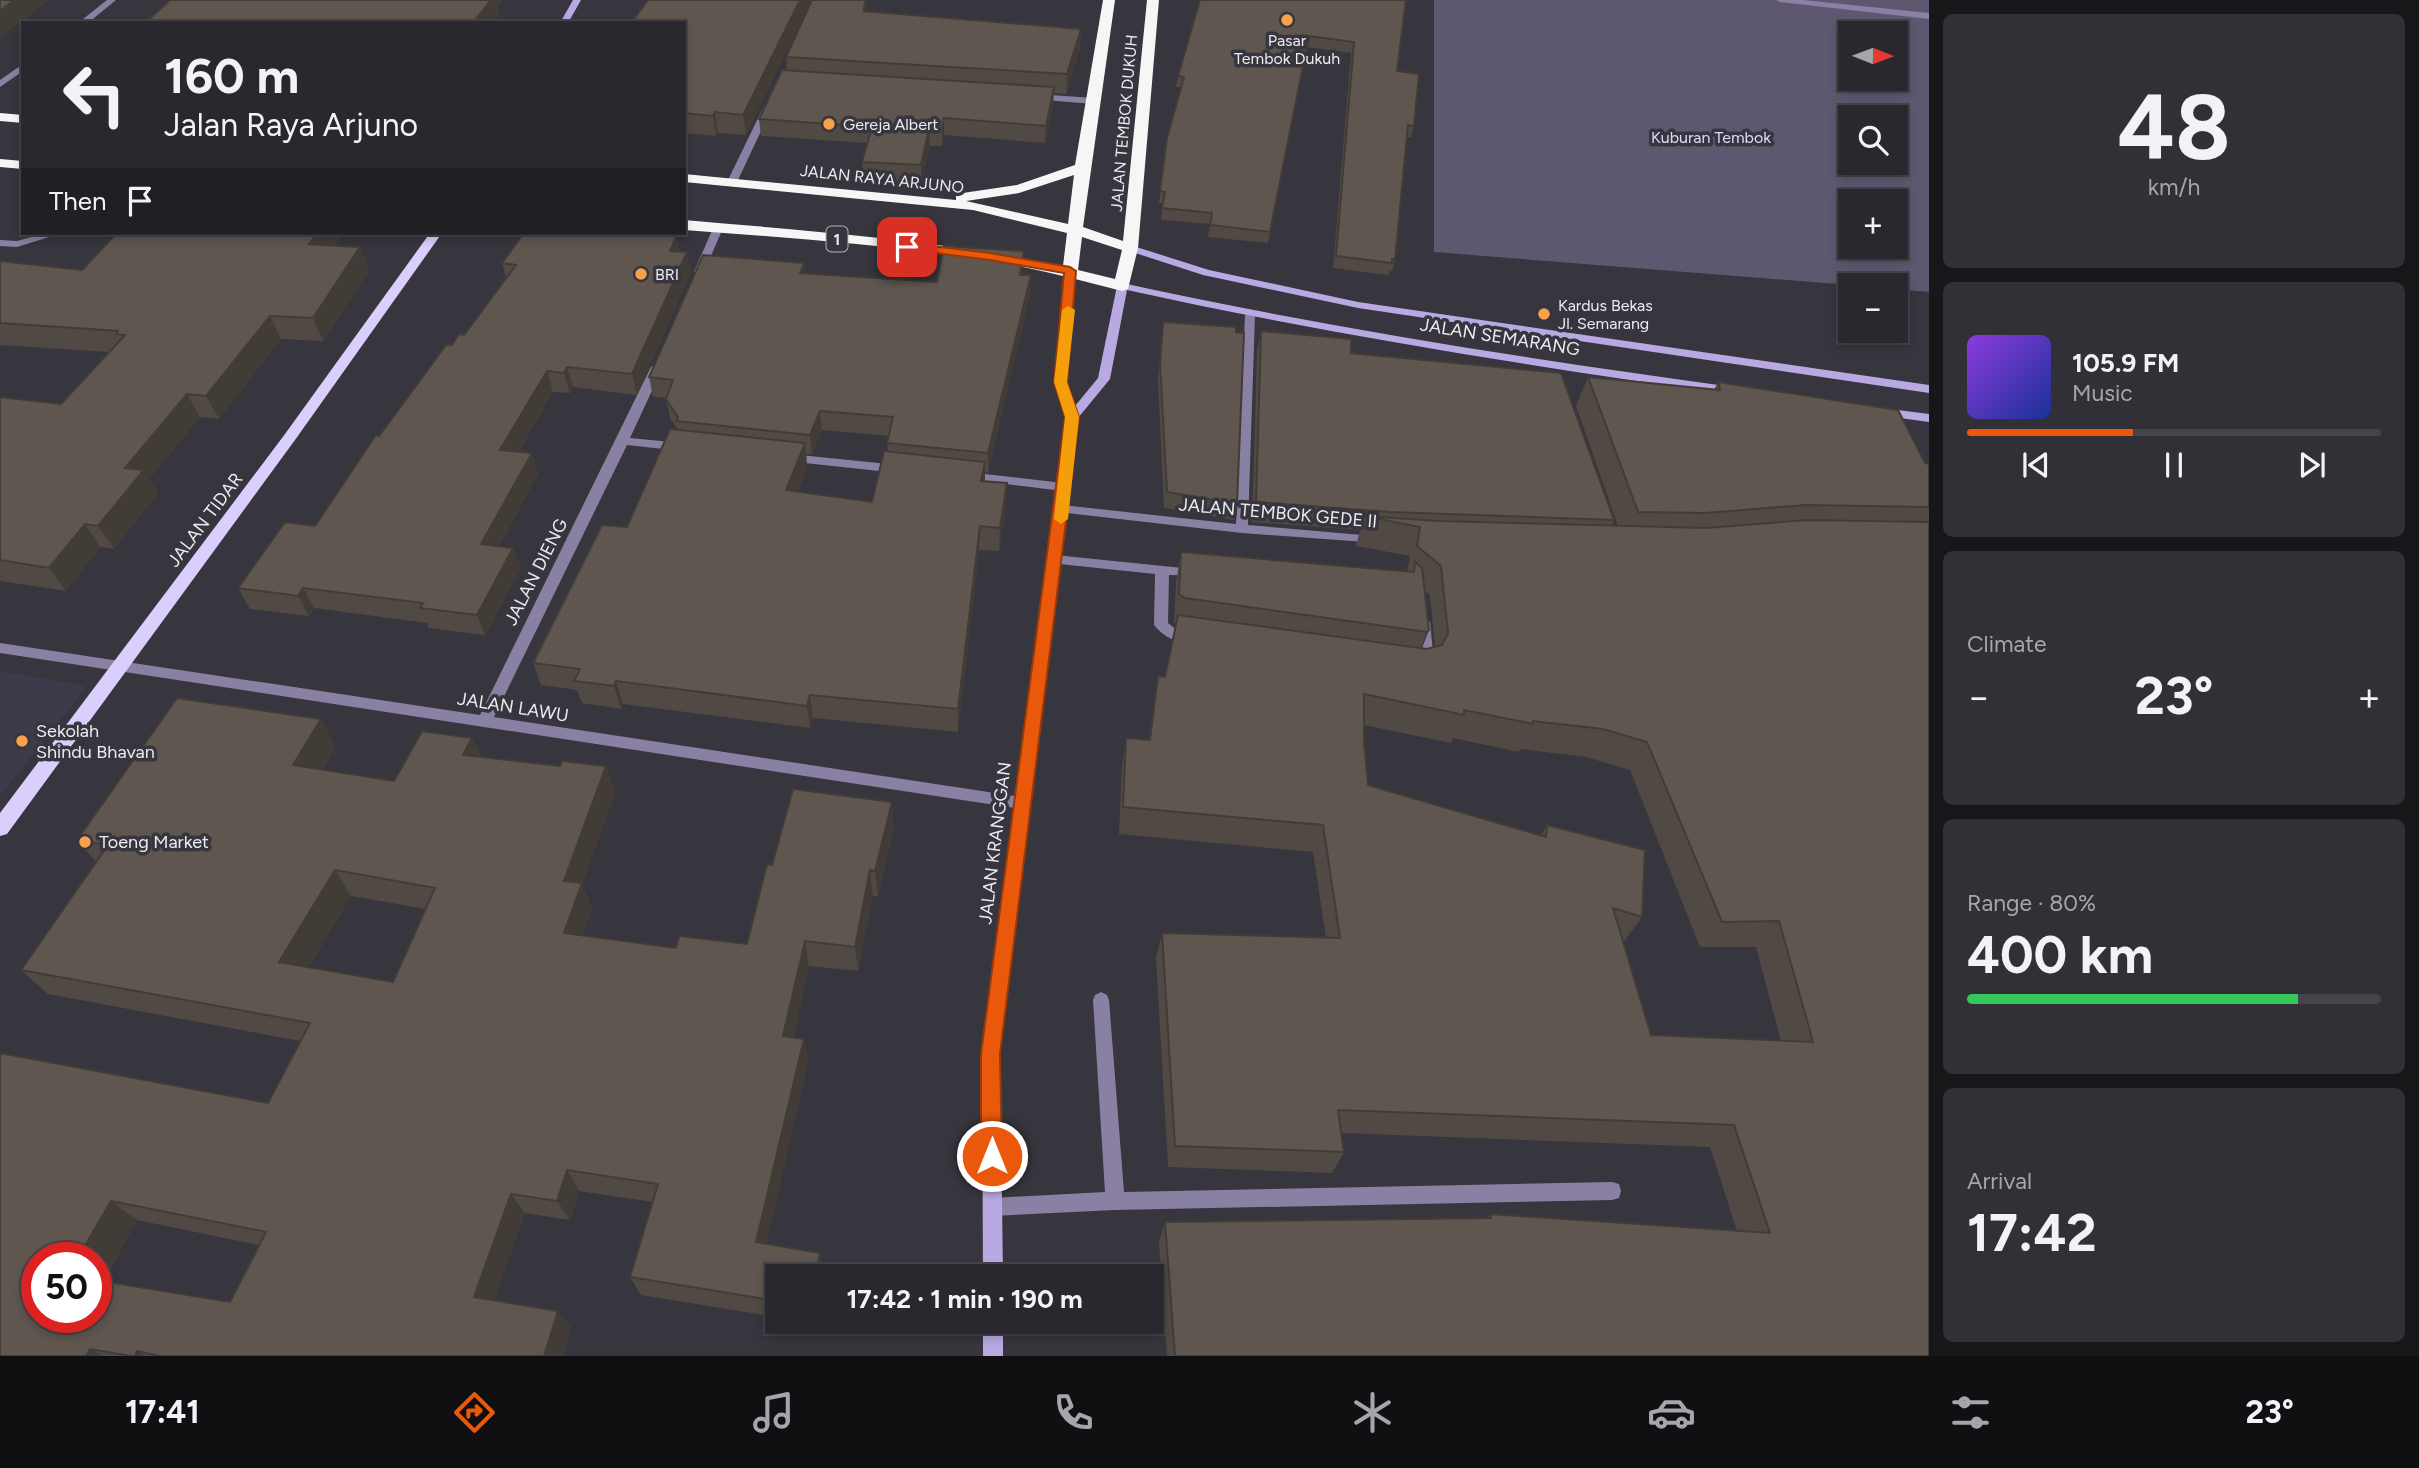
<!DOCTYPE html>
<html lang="en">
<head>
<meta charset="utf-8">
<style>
  :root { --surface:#29282e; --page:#313036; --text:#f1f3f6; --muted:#a5a6aa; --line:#45444a; --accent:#ea580c }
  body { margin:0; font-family:Figtree,sans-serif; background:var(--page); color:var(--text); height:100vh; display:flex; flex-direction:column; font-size:26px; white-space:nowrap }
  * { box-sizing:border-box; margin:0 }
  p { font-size:23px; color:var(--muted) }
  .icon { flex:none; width:38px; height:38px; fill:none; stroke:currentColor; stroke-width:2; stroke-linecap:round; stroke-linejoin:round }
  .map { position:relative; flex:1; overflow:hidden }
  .side { display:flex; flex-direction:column; gap:14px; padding:14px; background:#171619; width:490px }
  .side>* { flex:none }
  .top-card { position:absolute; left:21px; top:21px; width:665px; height:214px; border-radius:0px; box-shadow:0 4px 10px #0003,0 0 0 2px var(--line); background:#29282e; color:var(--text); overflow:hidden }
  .needle { width:46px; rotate:91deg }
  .controls { position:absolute; left:1838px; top:21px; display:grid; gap:14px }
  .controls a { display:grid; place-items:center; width:70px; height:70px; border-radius:0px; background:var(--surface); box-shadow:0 4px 10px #0003,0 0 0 2px var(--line); font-size:35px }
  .speed { position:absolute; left:21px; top:1242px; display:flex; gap:14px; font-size:35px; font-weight:700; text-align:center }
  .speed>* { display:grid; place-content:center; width:91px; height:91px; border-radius:50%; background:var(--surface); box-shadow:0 4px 10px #0003,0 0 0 2px var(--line); line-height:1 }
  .speed .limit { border:10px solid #d22; background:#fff; color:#111 }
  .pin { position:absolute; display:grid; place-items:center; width:60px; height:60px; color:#fff; margin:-30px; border-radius:14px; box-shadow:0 4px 10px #0006 }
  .me { position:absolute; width:77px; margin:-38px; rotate:0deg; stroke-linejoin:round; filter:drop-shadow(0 0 5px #0008) }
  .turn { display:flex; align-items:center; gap:24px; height:147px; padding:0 28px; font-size:32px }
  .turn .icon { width:91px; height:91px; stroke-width:2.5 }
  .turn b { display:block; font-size:49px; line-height:60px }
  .then { display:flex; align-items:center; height:66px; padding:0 28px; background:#0003; gap:14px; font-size:26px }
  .big { font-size:52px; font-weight:700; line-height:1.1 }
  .side .card { flex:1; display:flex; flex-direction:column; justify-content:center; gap:10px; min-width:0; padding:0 24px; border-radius:10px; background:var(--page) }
  .side .dial { align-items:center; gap:0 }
  .dial b { font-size:91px; line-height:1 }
  .song { display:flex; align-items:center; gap:21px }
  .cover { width:84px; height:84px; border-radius:10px; background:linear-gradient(135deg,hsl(270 70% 55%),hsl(230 70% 35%)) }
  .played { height:7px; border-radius:4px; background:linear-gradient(90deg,var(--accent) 40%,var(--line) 40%) }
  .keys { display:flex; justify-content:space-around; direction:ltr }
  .heat { display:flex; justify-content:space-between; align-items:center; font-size:38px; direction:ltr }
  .charge { height:10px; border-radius:5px; background:linear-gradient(90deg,#34c759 80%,var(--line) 0) }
  .trip { position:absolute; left:765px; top:1264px; width:399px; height:70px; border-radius:0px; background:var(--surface); box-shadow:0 4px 10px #0003,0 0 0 2px var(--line); font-weight:700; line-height:70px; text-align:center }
  .dock { display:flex; height:112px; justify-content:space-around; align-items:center; background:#101012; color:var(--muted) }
  .dock .icon { width:49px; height:49px }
  .dock .on { color:var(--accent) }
  .dock b { font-size:32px; color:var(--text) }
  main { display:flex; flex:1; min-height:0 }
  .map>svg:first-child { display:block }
</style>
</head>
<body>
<main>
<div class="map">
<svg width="1929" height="1356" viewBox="0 0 1929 1356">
  <rect width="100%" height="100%" fill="#37353d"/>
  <path fill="#3e3a49" d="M0,671l87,15 -87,110z"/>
  <path fill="#5d5770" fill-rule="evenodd" d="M1434,0h495v292l-34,-3v-4h-45l-416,-33zM1850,33h45v46h-45zM1850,117h45v46h-45zM1850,201h45v46h-45z"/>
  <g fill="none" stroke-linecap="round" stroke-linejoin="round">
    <g fill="#8980a4" fill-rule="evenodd">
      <path d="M1776,0h27l126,13v6l-149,-17z"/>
      <path d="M46,233h16l-45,14 -17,-1v-6l17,1z"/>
      <path d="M1055,555l147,15 2,3 -2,3 -33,-1 -1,48 10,8 20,3 2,4 -2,4c-17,3 -33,-3 -44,-17l1,-51 -105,-11 -1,-3 1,-3z"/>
      <path d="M1423,617l7,5 4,40 -5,9 -5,1 -7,-5 3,-5 -4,-40z"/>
      <path d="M1101,992l6,3 2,5 15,192 488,-10 7,2 2,7 -2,7 -7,2 -497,10 -123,6 -7,-2 -2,-7 2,-7 7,-2 113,-6 -12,-192 2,-5z"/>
    </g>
    <g fill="#8980a4" fill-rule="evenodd">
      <path d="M107,0h9l-28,23h-10z"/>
      <path d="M23,64v7l-23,16v-7z"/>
      <path d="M1036,94l57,4 5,3 -5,3 -60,-5v-4z"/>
      <path d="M763,108l8,2 -34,72 -8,2 -2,-2z"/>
      <path d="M718,225l5,3 -19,44 -5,3 -4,-1 -1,-2 19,-44z"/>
      <path d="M1250,312l5,3 -7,210 126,11 6,4 -1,3 -137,-10 -184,-21 -2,-3 6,-4 174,19 9,-209z"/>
      <path d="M657,363l6,4 -33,71 52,5 6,4 -6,4 -55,-6 -133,272 527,80 5,2 3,4 -3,4 -5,2 -1021,-156v-10l480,72 171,-348z"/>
      <path d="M790,454l108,11 6,4 -6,4 -112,-12 -2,-3z"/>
      <path d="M967,472l96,11 6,4 -6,4 -100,-12 -2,-3 2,-3z"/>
    </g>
    <g fill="#b9a9e3" fill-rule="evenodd">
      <path d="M573,0h8l-13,23h-8z"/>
      <path d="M1130,245l79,25 149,32 571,83v8l-571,-85 -155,-33 -77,-25v-4z"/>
      <path d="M1070,268l5,3 -8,111 8,24 23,-28 19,-92 5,-3c202,44 406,76 611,104l6,4 -6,4c-203,-29 -406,-61 -606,-105l-17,89 -32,39 -78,636 3,222h-20l-1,-222 84,-637 -11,-35 10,-111z"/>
      <path d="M1882,408l47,6v8l-51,-7 -2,-3z"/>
      <rect x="983" y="1321" width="20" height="35"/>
    </g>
    <path fill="#dacffc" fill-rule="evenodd" d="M430,233h12l-147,207 -288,394 -7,2v-23l285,-379z"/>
    <g fill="#f6f6f6" fill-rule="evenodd">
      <path d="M1103,0h12l-32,227 40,14 24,-241h12l-21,248 -10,41 -6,2c-36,-9 -72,-19 -109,-26 -109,-19 -219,-27 -329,-35v-10c127,11 254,20 379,46l4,-33 -94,-23 -289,-28v-8l272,26v-6l61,-9 58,-20zM1074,175l-6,49 -102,-23 53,-8zM1082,237l40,13 -7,29 -37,-9z"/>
      <path d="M0,113l23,2v8l-23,-2z"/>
      <path d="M0,159l23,2v8l-23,-2z"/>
    </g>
  </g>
  <g fill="#514a44" fill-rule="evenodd">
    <path d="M811,0l-65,135 -28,-2 -2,3 -32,-3v-110z"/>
    <path d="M867,0l-1,11 215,18 -1,19 -14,46 -12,-1 -1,11 -8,39 -101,-8 -2,11h-12l-9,37 -58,-4 -1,-17 5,-19 -106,-7 -2,-17 28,-49 -1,-13z"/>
    <path d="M1406,0l-9,71 17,55 -3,11h-4l-12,123 -3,11h-2l-2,4 -55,-7 18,-215 -44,-6 -39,196 -60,-6 2,-13 -49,-4 2,-17h-4l8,-65 14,-51h-5l2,-11z"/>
    <path d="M341,236l-7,10 26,1 9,23 -46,71 -42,-2 -62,80 -19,-2 -51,62 9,14 -44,56 -14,-2 -34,44 -66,-10v-184l61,7 48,-52 -109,-7v-84l82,9z"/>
    <path d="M680,252l11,20 -54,123 -64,-8 -3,6 -17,-1 -35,60 14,1 6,21 -39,72 14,2 8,20 -36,67 -56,-7 -2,-5 -113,-15 -5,8 -59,-7 -12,-21 77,-62 64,-90 73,-91 12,-10 42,-57 -4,-15z"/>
    <path d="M804,263l1,11 132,8 86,-12 -1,5 8,19 -42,179 -3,-1v9l22,2 -1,23 -7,45 -20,-1 -21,182 -145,-14 -3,10 -187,-24 -2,5 -39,-6 -5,-13 -36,-5 -8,-22 94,-136 51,-97 -8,-12 -4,-20 -13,-1 -4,-20zM822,430l67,6 -2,7 1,9 -16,50 -74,-11 9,-24 -1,-13h6z"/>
    <path d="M1163,322l74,182 -3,16 -70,-12 -6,-128z"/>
    <path d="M1261,331l90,22 263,167 -3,6h7l-42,-120 12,-29 126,13 4,-8 207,81 4,1v892h-762l-8,-114 6,-20 322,-4 3,-4 247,17 -27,-84 -368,-14 2,19 -12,21 -164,-6 -12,-209 6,-25 164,5 -13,-86 -194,-18 3,-68 4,-28 23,2 9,-64 7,1 11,-51 -2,-2 2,-42 5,-30 226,20 3,-16 -54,-10 4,-16 -108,-8 5,-172zM1425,591l5,4 5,52 -8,2 -5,-1 7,-18zM1364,725l87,18 2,-5 66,14 1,-3 66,8 44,13 70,177h56l25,94 -130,-6 -28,-92 19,-26 -95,-92 -6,10 -173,-50 -4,-43z"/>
    <path d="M472,738l9,19 79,9h46l9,27 -33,91 10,24 -10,27 94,13 71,-4 25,-79 122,-37 -16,68h-5l-15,75 -49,-5 -16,72 11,1 4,23 -42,182 59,27 -48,5v41l-136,-22 -11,-18 23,-75 -74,-11 -9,29 -45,-7 -31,88 64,10 13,17 -8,28h-563v-303l268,50 32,-62 -252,-47 -27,-24 75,-108 -19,-22 259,-94 -14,24 72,11zM351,896l75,13 -33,73 -84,-15zM137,1220l122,25 -29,57 -126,-21z"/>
  </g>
  <g fill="#423c37">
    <path d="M14,0h36l-50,38v-27z"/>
    <path d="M488,0h15l-5,8 2,7 -6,8h-21z"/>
    <path d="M800,0h11l-65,135 -3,-20z"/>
    <path d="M865,0h2l-2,31 -1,-20z"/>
    <path d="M1081,29l-1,19 -14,46 1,-20z"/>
    <path d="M1054,87l-1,17 -8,39 1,-17z"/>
    <path d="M715,112l3,21 -2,3 -3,-20z"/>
    <path d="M944,118v17l-2,11v-17z"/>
    <path d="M929,129l1,17 -9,37v-18z"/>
    <path d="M318,233h22l1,3 -22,31 -10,-23z"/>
    <path d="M677,235l4,21 -11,-5z"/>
    <path d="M360,247l9,23 -46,71 -10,-23z"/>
    <path d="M1024,251l-1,19 -3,24v-19z"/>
    <path d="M687,252l4,20 -54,123 -5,-21z"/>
    <path d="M804,263l2,19 -6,-9z"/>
    <path d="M1031,275l-1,19 -42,179v-20z"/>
    <path d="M270,316l11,23 -62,80 -13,-23z"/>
    <path d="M567,367l6,20 -3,6 -6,-20z"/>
    <path d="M547,371l6,21 -46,78 -7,-20z"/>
    <path d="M187,394l13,23 -51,62 9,14 -44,56 -16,-23 27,-58z"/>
    <path d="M820,411l2,19 -10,24 -2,-19z"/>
    <path d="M805,443l2,24 -18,46 -3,-23z"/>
    <path d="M532,453l6,21 -49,90 -8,-20z"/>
    <path d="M985,462v23l-4,-4z"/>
    <path d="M1007,483l-1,23 -7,45 1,-23z"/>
    <path d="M85,524l15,23 -34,44 -17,-23z"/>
    <path d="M980,526l-1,24 -21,182v-23z"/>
    <path d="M513,548l8,20 -36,67 -8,-20z"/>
    <path d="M303,588l11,20 -5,8 -11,-20z"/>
    <path d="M1429,630l-12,30 -2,2 12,-30z"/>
    <path d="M616,681l7,23 -2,5 -7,-23z"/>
    <path d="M810,695l3,23 -3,10 -3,-22z"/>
    <path d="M321,719l15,27 -27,46 -16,-27z"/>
    <path d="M472,738l12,27 -21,-10z"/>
    <path d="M606,766l9,27 -33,91 10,24 -17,50 -11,-25v-52z"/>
    <path d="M892,802l2,26 -16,68 -3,-25z"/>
    <path d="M335,870l16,26 -53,90 -19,-24z"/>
    <path d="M870,870l3,26 -15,75 -3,-24z"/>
    <path d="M805,941l4,25 -21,93 -5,-23z"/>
    <path d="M804,1039l4,23 -46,199 -6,-19z"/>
    <path d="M567,1170l12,21 -9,29 -13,-19z"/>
    <path d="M511,1194l14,19 -35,102 -16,-18z"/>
    <path d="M111,1201l26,19 -40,73 -1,-35h-18z"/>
    <path d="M820,1253l5,18 -1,5h-9z"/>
    <path d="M558,1311l13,17 -8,28h-19z"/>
    <path d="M90,1349l13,7h-17z"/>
    <path d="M137,1351l8,5h-10z"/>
  </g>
  <g fill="#5e564f" stroke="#423c37" stroke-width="2" fill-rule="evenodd">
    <path d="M0,0h14l-14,11z"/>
    <path d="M170,0h321l-18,23h-328z"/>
    <path d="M648,0h152l-57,115 -28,-3 -2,4 -29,-3v-90h-53z"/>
    <path d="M812,0h53l-1,11 217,18 -14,45 -281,-17z"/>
    <path d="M1200,0h206l-9,71 22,3 -5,52 -6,-1 -13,135 -3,-1v4l-56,-7 18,-214 -45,-6 -39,196 -60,-7 2,-12 -50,-5 3,-16 -5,-1 7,-53 17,-61 -6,-1z"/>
    <path d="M782,70l272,17 -8,39 -102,-8 -2,11h-13l-8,36 -59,-3 10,-35 -113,-8z"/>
    <path d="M117,233h201l-9,11 51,3 -47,71 -43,-2 -64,80 -19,-2 -62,74 19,2 -46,56 -13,-2 -36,44 -49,-8v-163l61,7 64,-69 -9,-1 2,-3 -118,-8v-62l82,9z"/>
    <path d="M524,233h122l31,2 -7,16 17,1 -55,122 -65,-7 -3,6 -17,-2 -47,79 32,3 -51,91 32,4 -36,67 -57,-7 3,-5 -120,-15 -5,8 -60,-8 47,-66 30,4 61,-91 3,1 67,-91h6l7,-11 5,1 52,-70 -14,-2z"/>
    <path d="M944,246l80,5 -4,24h11l-43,178 -101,-10 6,-26 -73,-6 -10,24 -134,-14 2,-4 -12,-18 7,-19 -24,-3 54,-122 101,8 -4,10 137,9z"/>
    <path d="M1163,322l73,5v5l8,1 -7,171 -70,-12 -7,-129z"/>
    <path d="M1261,331l90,8v14l210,20 53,147 -224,-8 -134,-10z"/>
    <path d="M1588,377l132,13 -2,-8 180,28 27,53 4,1v43l-123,-2 -101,8 -67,-1z"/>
    <path d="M670,429l135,14 -19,47 86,12 12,-51 101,11 -4,19 26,2 -7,45 -20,-2 -22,183 -148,-14 -3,11 -191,-25 -2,5 -40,-5 6,-12 -47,-6 69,-138 25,2z"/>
    <path d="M1364,516l75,5 267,7 101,-8 122,2v834h-754l-10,-134 326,-4 -1,-4 280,19 -36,-108 -396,-15 6,42 -169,-6 -13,-213 178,5 -17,-113 -200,-18 3,-69 24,2 8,-64 7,1 13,-62 249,34 15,-4 6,-12 -7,-67 -24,-20 3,-19zM1364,694l100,21v-5l69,14v-3l70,8 44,13 75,180 57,-1 34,121 -162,-7 -38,-127 29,9 3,-67 -98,-25 -1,12 -178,-52 -4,-43z"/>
    <path d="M1181,552l233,20 1,-10 7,6 7,62 -2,2 -242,-34 -6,-4z"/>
    <path d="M177,698l144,21 -28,46 101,16 28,-50 50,7 -9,17 97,11 2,-5 44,5 -42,115 18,2 -18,50 112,15 3,-12 68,8 20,-80 5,1 21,-76 99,13 -17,69 -5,-1 -15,77 -50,-6 -22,95 21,3 -48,203 64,11 -5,23h-38v25l-147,-24 28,-93 -91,-14 -10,31 -46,-7 -37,103 84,14 -14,45h-385l-22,-5 -2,5h-4l-41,-7 -4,7h-86v-303l268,50 42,-80 -289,-53 87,-125 -31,-5zM335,870l100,18 -42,94 -114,-20zM111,1201l155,31 -36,70 -134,-22v38h-59v-60h41z"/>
  </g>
  <path fill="#ea580c" stroke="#983908" stroke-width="2" d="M907,243l83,10 80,14 6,4 -9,111 12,35 -79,637 2,102 -3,7 -7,3 -8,-3 -3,-7v-102l84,-637 -11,-35 10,-109 -74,-13 -87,-11v-5z"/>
  <path fill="#f59e0b" d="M1068,306l7,4 -8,72 12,35 -11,102 -7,5 -7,-5 11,-102 -11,-35 8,-72z"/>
  <g fill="#f9a04c" stroke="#37353d" stroke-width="2.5">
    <circle cx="1287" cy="20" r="7"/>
    <circle cx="829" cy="124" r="7"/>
    <circle cx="641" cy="274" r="7"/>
    <circle cx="1544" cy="314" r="7"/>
    <circle cx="22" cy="741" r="7"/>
    <circle cx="85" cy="842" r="7"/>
  </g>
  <g text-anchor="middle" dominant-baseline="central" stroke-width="7" stroke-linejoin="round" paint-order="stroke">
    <g font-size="16" fill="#ecebf0" stroke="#37353d" text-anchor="start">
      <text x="1287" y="40" text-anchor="middle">Pasar<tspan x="1287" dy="18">Tembok Dukuh</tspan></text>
      <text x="843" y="124">Gereja Albert</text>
      <text x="655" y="274">BRI</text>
      <text x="1558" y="305">Kardus Bekas<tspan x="1558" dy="18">Jl. Semarang</tspan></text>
    </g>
    <g font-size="16" fill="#ecebf0" stroke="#37353d">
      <text transform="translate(1124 123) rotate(-85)">JALAN TEMBOK DUKUH</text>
      <text transform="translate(882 179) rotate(6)">JALAN RAYA ARJUNO</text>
    </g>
    <g font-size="16" fill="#e0d6ff" stroke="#37353d">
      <text x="1711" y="137">Kuburan Tembok</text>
    </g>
    <rect fill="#37353d" stroke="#b6b4ba" stroke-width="2" x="826.5" y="226.5" width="21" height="25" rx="5"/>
    <g font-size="16" font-weight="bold" fill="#ecebf0">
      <text x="837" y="239">1</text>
    </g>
    <g font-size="18" fill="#ecebf0" stroke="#37353d">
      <text transform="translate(1500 337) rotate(9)">JALAN SEMARANG</text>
      <text transform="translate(1278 513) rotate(5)">JALAN TEMBOK GEDE II</text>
      <text transform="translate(205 520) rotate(-53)">JALAN TIDAR</text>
      <text transform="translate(536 572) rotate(-63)">JALAN DIENG</text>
      <text transform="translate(513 707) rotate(9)">JALAN LAWU</text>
      <text transform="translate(995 843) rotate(-83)">JALAN KRANGGAN</text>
    </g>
    <g font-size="18" fill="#ecebf0" stroke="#37353d" text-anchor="start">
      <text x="36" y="731">Sekolah<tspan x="36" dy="21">Shindu Bhavan</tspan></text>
      <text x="99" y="842">Toeng Market</text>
    </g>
  </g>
</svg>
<div class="controls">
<a><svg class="needle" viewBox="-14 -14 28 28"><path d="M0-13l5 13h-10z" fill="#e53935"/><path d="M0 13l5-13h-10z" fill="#a5a6aa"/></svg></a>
<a><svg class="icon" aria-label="search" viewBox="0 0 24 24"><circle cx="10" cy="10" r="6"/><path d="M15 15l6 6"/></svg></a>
<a>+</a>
<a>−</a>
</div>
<div class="speed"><div class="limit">50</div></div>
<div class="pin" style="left:907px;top:247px;background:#d93025"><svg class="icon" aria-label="arrive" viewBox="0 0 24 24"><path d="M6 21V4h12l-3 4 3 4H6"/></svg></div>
<svg class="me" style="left:992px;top:1156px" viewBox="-20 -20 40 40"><circle r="17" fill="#ea580c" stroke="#fff" stroke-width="3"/><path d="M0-11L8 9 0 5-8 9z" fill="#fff"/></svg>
<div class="trip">17:42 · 1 min · 190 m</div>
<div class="top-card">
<div class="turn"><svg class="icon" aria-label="left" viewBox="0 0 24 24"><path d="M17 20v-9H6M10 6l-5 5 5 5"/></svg><div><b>160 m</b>Jalan Raya Arjuno</div></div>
<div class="then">Then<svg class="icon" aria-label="arrive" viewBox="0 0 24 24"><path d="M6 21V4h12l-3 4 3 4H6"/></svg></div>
</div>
</div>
<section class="side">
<div class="card dial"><b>48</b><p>km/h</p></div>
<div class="card">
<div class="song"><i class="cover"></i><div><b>105.9 FM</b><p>Music</p></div></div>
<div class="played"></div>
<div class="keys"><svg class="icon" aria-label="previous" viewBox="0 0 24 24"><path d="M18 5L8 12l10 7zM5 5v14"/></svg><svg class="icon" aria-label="pause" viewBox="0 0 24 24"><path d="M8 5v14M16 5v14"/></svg><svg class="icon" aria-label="next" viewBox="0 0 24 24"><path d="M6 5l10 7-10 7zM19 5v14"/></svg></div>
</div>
<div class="card"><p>Climate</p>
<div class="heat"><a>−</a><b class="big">23°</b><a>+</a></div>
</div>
<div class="card"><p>Range · 80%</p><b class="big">400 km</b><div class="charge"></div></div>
<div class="card"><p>Arrival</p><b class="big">17:42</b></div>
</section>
</main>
<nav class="dock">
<b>17:41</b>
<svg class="icon on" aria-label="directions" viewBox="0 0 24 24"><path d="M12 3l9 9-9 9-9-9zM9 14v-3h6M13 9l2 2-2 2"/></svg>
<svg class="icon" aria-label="music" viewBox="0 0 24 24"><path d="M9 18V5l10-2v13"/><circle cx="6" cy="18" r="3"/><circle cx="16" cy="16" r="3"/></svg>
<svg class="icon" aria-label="phone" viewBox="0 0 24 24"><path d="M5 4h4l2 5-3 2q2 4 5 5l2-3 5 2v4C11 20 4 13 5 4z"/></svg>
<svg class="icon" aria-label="climate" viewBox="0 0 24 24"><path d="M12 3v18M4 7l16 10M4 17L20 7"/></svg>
<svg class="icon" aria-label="car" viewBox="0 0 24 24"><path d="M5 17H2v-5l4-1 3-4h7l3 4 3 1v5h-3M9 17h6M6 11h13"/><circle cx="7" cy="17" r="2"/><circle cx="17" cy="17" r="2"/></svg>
<svg class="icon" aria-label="filters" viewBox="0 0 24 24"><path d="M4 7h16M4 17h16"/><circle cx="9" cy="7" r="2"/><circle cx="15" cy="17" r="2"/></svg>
<b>23°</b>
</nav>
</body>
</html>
